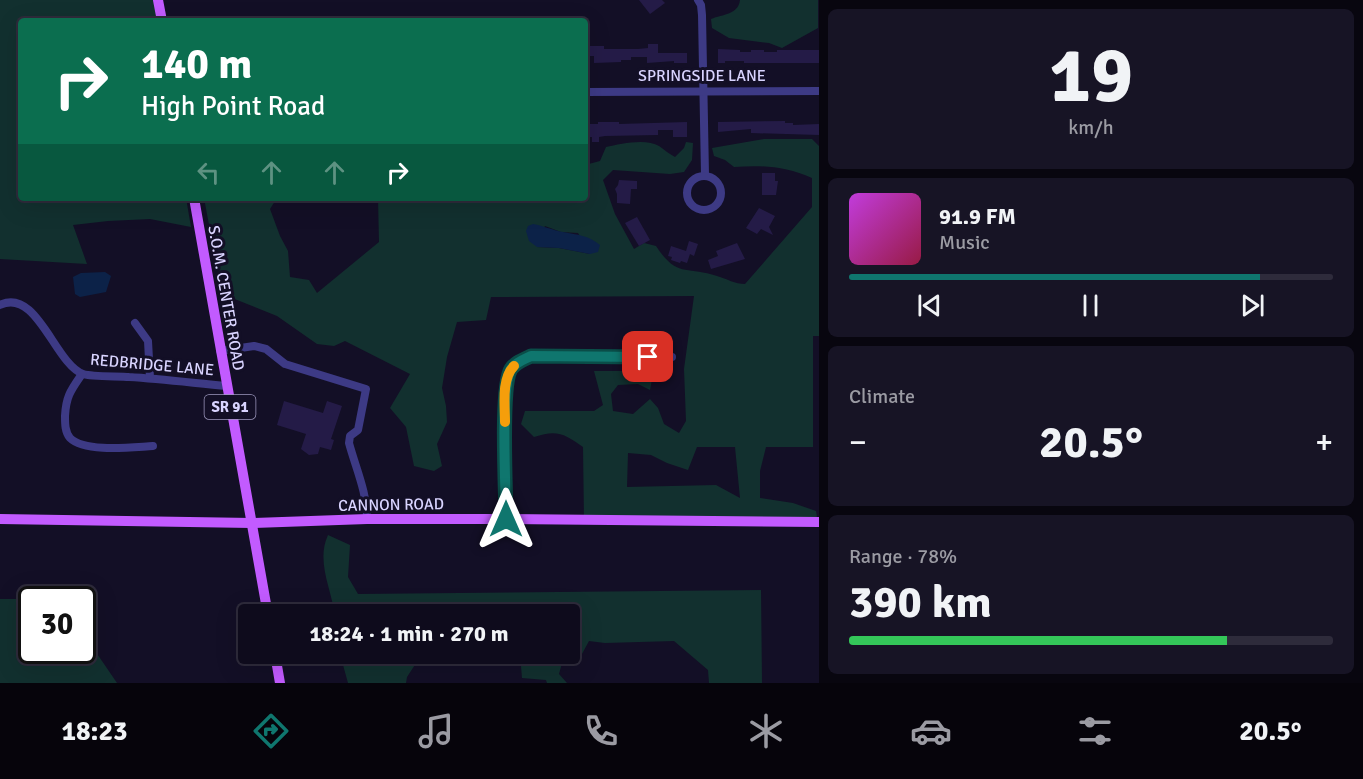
<!DOCTYPE html>
<html lang="en">
<head>
<meta charset="utf-8">
<style>
  :root { --surface:#0e0b1c; --page:#171425; --text:#f1f3f6; --muted:#9b9ba3; --line:#2e2b3b; --accent:#0f766e }
  body { margin:0; font-family:Signika,sans-serif; background:var(--page); color:var(--text); height:100vh; display:flex; flex-direction:column; font-size:22px; white-space:nowrap }
  * { box-sizing:border-box; margin:0 }
  p { font-size:20px; color:var(--muted) }
  .icon { flex:none; width:33px; height:33px; fill:none; stroke:currentColor; stroke-width:2; stroke-linecap:round; stroke-linejoin:round }
  .map { position:relative; flex:1; overflow:hidden }
  .sheet { display:flex; flex-direction:column; gap:9px; padding:9px; background:#08060f; width:544px }
  .sheet>* { flex:none }
  .banner { position:absolute; left:18px; top:18px; width:570px; height:183px; border-radius:6px; box-shadow:0 6px 24px #0002,0 0 0 2px var(--line); background:#0b6e4f; color:#fff; overflow:hidden }
  .speed { position:absolute; left:18px; top:586px; display:flex; gap:12px; font-size:30px; font-weight:700; text-align:center }
  .speed>* { display:grid; place-content:center; width:78px; height:78px; border-radius:50%; background:var(--surface); box-shadow:0 6px 24px #0002,0 0 0 2px var(--line); line-height:1 }
  .speed .limit { border:3px solid #111; border-radius:9px; background:#fff; color:#111 }
  .pin { position:absolute; display:grid; place-items:center; width:51px; height:51px; color:#fff; margin:-26px; border-radius:12px; box-shadow:0 3px 9px #0006 }
  .me { position:absolute; width:66px; margin:-33px; rotate:0deg; stroke-linejoin:round; filter:drop-shadow(0 0 4px #0008) }
  .turn { display:flex; align-items:center; gap:21px; height:126px; padding:0 24px; font-size:27px }
  .turn .icon { width:78px; height:78px; stroke-width:2.5 }
  .turn b { display:block; font-size:42px; line-height:51px }
  .lanes { display:flex; align-items:center; height:57px; padding:0 24px; background:#0003; justify-content:center; gap:30px; direction:ltr }
  .lanes .off { opacity:.35 }
  .big { font-size:45px; font-weight:700; line-height:1.1 }
  .sheet .tile { flex:1; display:flex; flex-direction:column; justify-content:center; gap:9px; min-width:0; padding:0 21px; border-radius:9px; background:var(--page) }
  .sheet .dial { align-items:center; gap:0 }
  .dial b { font-size:78px; line-height:1 }
  .song { display:flex; align-items:center; gap:18px }
  .cover { width:72px; height:72px; border-radius:9px; background:linear-gradient(135deg,hsl(290 70% 55%),hsl(340 70% 35%)) }
  .played { height:6px; border-radius:3px; background:linear-gradient(90deg,var(--accent) 85%,var(--line) 85%) }
  .keys { display:flex; justify-content:space-around; direction:ltr }
  .heat { display:flex; justify-content:space-between; align-items:center; font-size:33px; direction:ltr }
  .charge { height:9px; border-radius:4px; background:linear-gradient(90deg,#34c759 78%,var(--line) 0) }
  .trip { position:absolute; left:238px; top:604px; width:342px; height:60px; border-radius:6px; background:var(--surface); box-shadow:0 6px 24px #0002,0 0 0 2px var(--line); font-weight:700; line-height:60px; text-align:center }
  .menu { display:flex; height:96px; justify-content:space-around; align-items:center; background:#06040b; color:var(--muted) }
  .menu .icon { width:42px; height:42px }
  .menu .current { color:var(--accent) }
  .menu b { font-size:27px; color:var(--text) }
  main { display:flex; flex:1; min-height:0 }
  .map>svg:first-child { display:block }
</style>
</head>
<body>
<main>
<div class="map">
<svg width="819" height="683" viewBox="0 0 819 683">
  <rect width="100%" height="100%" fill="#130f26"/>
  <g fill="#12302f" fill-rule="evenodd">
    <path d="M0,0h158l4,21h-141v177h165l5,29 -41,-8 -42,2 -35,4 14,39 -87,-5z"/>
    <path d="M740,0h78v28l-36,20 -13,-5 -40,-5 -17,-10 -1,-9c12,-5 27,-4 29,-19z"/>
    <path d="M764,139h48l7,7v190h-6v111h-47l-6,24v27l33,5 23,8 1,6 -233,3 -1,-73c-18,-13 -26,-18 -49,-10l-13,-13 4,-13h69l9,-6 -9,-34h46l14,-2 -4,21 -12,-6 -20,1 -7,9 2,17 20,3 17,-15 8,9 6,16 15,9 7,-12 -2,-52 10,-73 -203,1 -5,23 -29,2 -10,35 -5,31 4,18 1,16 -10,22 5,22 -8,5 -20,-5 -8,-39 -16,-19 20,-34 -65,-33 -11,5 -17,-2 -40,-28 -55,-22 -18,-96h73l-7,11 10,27 8,15 2,26 19,3 8,13 62,-51 -1,-44h207v-33l15,-4 6,-14c14,-3 40,-9 53,-1 6,4 10,8 16,11l9,-9 2,-6 7,1 -1,17 -8,12 -14,2 -57,-4 -10,10 12,34 19,35 10,-6 12,3c21,32 30,20 61,30 10,3 18,8 28,8l67,-77v-29c-27,-12 -50,-13 -78,-11l-9,-7 -11,-4 -2,-8zM545,226l16,6 17,1 12,21 -31,-6 -22,-1zM697,447h38l5,51 -24,-13 -89,2 1,-34 23,2 16,8 21,7z"/>
    <path d="M328,535l22,10 -2,32 10,17 403,-4 1,93h-53l-1,-13 -34,-29 -69,2 -16,-2 -13,24 -14,-2 -3,11 8,9h-20l-1,-3 -24,-2 -1,-12 5,-10 44,-2v-39h-235c-4,-27 -19,-54 -7,-80z"/>
    <path d="M0,599h26l5,4 1,48h50l1,-13 6,4 28,41h-117z"/>
    <path d="M340,654h82l-15,23 -1,6h-58z"/>
  </g>
  <g fill="#0c2248">
    <path d="M533,224c11,2 19,6 30,8 15,3 25,3 37,13l-2,7 -8,2 -31,-6 -22,-1 -8,-6 -3,-10 2,-5z"/>
    <path d="M105,272l6,4 -5,16 -26,5 -5,-3 -2,-17 8,-4z"/>
  </g>
  <g fill="#241b47">
    <path d="M639,0h23l3,3 -15,11z"/>
    <path d="M648,44h10v9h29v10h-13v-2l-27,2v-6h-16v3h-10v2l-27,1v-7h-9v-10h19v3h34l10,-1z"/>
    <path d="M718,49l22,1v2h11v-2h13v2h13v-2h42v13h-75v-2h-19v2h-7z"/>
    <path d="M785,121v2h8v2l26,-1v11l-68,-2v-4l-33,3v-10z"/>
    <path d="M598,122h21v2l68,-2v15h-14v-7h-15v5l-53,1 -6,1v5h-7v-5h-7v-13h13z"/>
    <path d="M762,173h13v8h3l-2,14h-14z"/>
    <path d="M619,180l18,1v8h-6l-1,15 -13,-1v-9l-2,-5 3,-4z"/>
    <path d="M759,208l16,8 -6,11 4,8 -12,-6 -4,5 -11,-6z"/>
    <path d="M637,217l13,23 -11,6 -14,-23z"/>
    <path d="M689,241l9,3 -4,12 -4,-2 -3,9 -6,-2 -1,2 -9,-3 1,-3 -4,-1 3,-10 15,5z"/>
    <path d="M737,243l8,16 -34,10 -3,-9 10,-4 -2,-5z"/>
    <path d="M284,401l39,12 4,-12 15,5 -11,33 3,1 -3,10 -11,-3 -2,7 -9,1 -8,-6 5,-15 -29,-9z"/>
  </g>
  <g fill="none" stroke-linecap="round" stroke-linejoin="round">
    <g stroke="#3d3a85" stroke-width="8">
      <path d="M698,0l3,5 1,10 3,160"/>
      <path d="M585,92l234,-1"/>
      <circle cx="704" cy="193" r="17"/>
      <path d="M0,305c37,-18 55,59 83,69 9,3 36,2 46,3 33,2 65,6 98,9"/>
      <path d="M135,323l13,18 2,37"/>
      <path d="M220,351l34,-5 12,3 19,15 81,25 -8,41 -8,6 -1,7c7,26 18,49 18,76"/>
      <path d="M82,374c-11,16 -16,22 -17,42 0,8 0,16 5,22 15,15 63,9 83,8"/>
      <path d="M506,519c0,-27 -7,-133 5,-150 5,-7 12,-9 20,-13l141,1"/>
    </g>
    <g stroke="#c25bff" stroke-width="10">
      <path d="M158,0l4,21"/>
      <path d="M194,198l74,417"/>
      <path d="M0,519l252,4 115,-4h139l313,3"/>
      <path d="M275,654l5,29"/>
    </g>
  </g>
  <g fill="none" stroke-linecap="round" stroke-linejoin="round">
    <defs>
      <path id="route" d="M506,519c0,-27 -6,-133 5,-150 5,-7 12,-9 20,-13l117,1"/>
    </defs>
    <use href="#route" stroke="#0a4d48" stroke-width="15"/>
    <use href="#route" stroke="#0f766e" stroke-width="10"/>
    <path stroke="#f59e0b" stroke-width="10" d="M505,422c0,-16 -4,-43 9,-56"/>
  </g>
  <g text-anchor="middle" dominant-baseline="central" stroke-width="6" stroke-linejoin="round" paint-order="stroke">
    <rect fill="#130f26" stroke="#9e99be" stroke-width="1.5" x="204.5" y="395" width="51" height="24" rx="4.5"/>
    <g font-size="15" font-weight="bold" fill="#d9d4ff">
      <text x="230" y="407">SR 91</text>
    </g>
    <g font-size="16" fill="#d9d4ff" stroke="#130f26">
      <text x="702" y="76">SPRINGSIDE LANE</text>
      <text transform="translate(226 298) rotate(80)">S.O.M. CENTER ROAD</text>
      <text transform="translate(152 365) rotate(5)">REDBRIDGE LANE</text>
      <text transform="translate(391 505) rotate(-1)">CANNON ROAD</text>
    </g>
  </g>
</svg>
<div class="speed"><div class="limit">30</div></div>
<div class="pin" style="left:648px;top:357px;background:#d93025"><svg class="icon" aria-label="arrive" viewBox="0 0 24 24"><path d="M6 21V4h12l-3 4 3 4H6"/></svg></div>
<svg class="me" style="left:506px;top:519px" viewBox="-20 -20 40 40"><path d="M0-17L14 15 0 8-14 15z" fill="#0f766e" stroke="#fff" stroke-width="4"/></svg>
<div class="trip">18:24 · 1 min · 270 m</div>
<div class="banner">
<div class="turn"><svg class="icon" aria-label="right" viewBox="0 0 24 24"><path d="M7 20v-9h11M14 6l5 5-5 5"/></svg><div><b>140 m</b>High Point Road</div></div>
<div class="lanes"><svg class="icon off" aria-label="left" viewBox="0 0 24 24"><path d="M17 20v-9H6M10 6l-5 5 5 5"/></svg><svg class="icon off" aria-label="ahead" viewBox="0 0 24 24"><path d="M12 20V5M6 11l6-6 6 6"/></svg><svg class="icon off" aria-label="ahead" viewBox="0 0 24 24"><path d="M12 20V5M6 11l6-6 6 6"/></svg><svg class="icon" aria-label="right" viewBox="0 0 24 24"><path d="M7 20v-9h11M14 6l5 5-5 5"/></svg></div>
</div>
</div>
<section class="sheet">
<div class="tile dial"><b>19</b><p>km/h</p></div>
<div class="tile">
<div class="song"><i class="cover"></i><div><b>91.9 FM</b><p>Music</p></div></div>
<div class="played"></div>
<div class="keys"><svg class="icon" aria-label="previous" viewBox="0 0 24 24"><path d="M18 5L8 12l10 7zM5 5v14"/></svg><svg class="icon" aria-label="pause" viewBox="0 0 24 24"><path d="M8 5v14M16 5v14"/></svg><svg class="icon" aria-label="next" viewBox="0 0 24 24"><path d="M6 5l10 7-10 7zM19 5v14"/></svg></div>
</div>
<div class="tile"><p>Climate</p>
<div class="heat"><a>−</a><b class="big">20.5°</b><a>+</a></div>
</div>
<div class="tile"><p>Range · 78%</p><b class="big">390 km</b><div class="charge"></div></div>
</section>
</main>
<nav class="menu">
<b>18:23</b>
<svg class="icon current" aria-label="directions" viewBox="0 0 24 24"><path d="M12 3l9 9-9 9-9-9zM9 14v-3h6M13 9l2 2-2 2"/></svg>
<svg class="icon" aria-label="music" viewBox="0 0 24 24"><path d="M9 18V5l10-2v13"/><circle cx="6" cy="18" r="3"/><circle cx="16" cy="16" r="3"/></svg>
<svg class="icon" aria-label="phone" viewBox="0 0 24 24"><path d="M5 4h4l2 5-3 2q2 4 5 5l2-3 5 2v4C11 20 4 13 5 4z"/></svg>
<svg class="icon" aria-label="climate" viewBox="0 0 24 24"><path d="M12 3v18M4 7l16 10M4 17L20 7"/></svg>
<svg class="icon" aria-label="car" viewBox="0 0 24 24"><path d="M5 17H2v-5l4-1 3-4h7l3 4 3 1v5h-3M9 17h6M6 11h13"/><circle cx="7" cy="17" r="2"/><circle cx="17" cy="17" r="2"/></svg>
<svg class="icon" aria-label="filters" viewBox="0 0 24 24"><path d="M4 7h16M4 17h16"/><circle cx="9" cy="7" r="2"/><circle cx="15" cy="17" r="2"/></svg>
<b>20.5°</b>
</nav>
</body>
</html>
